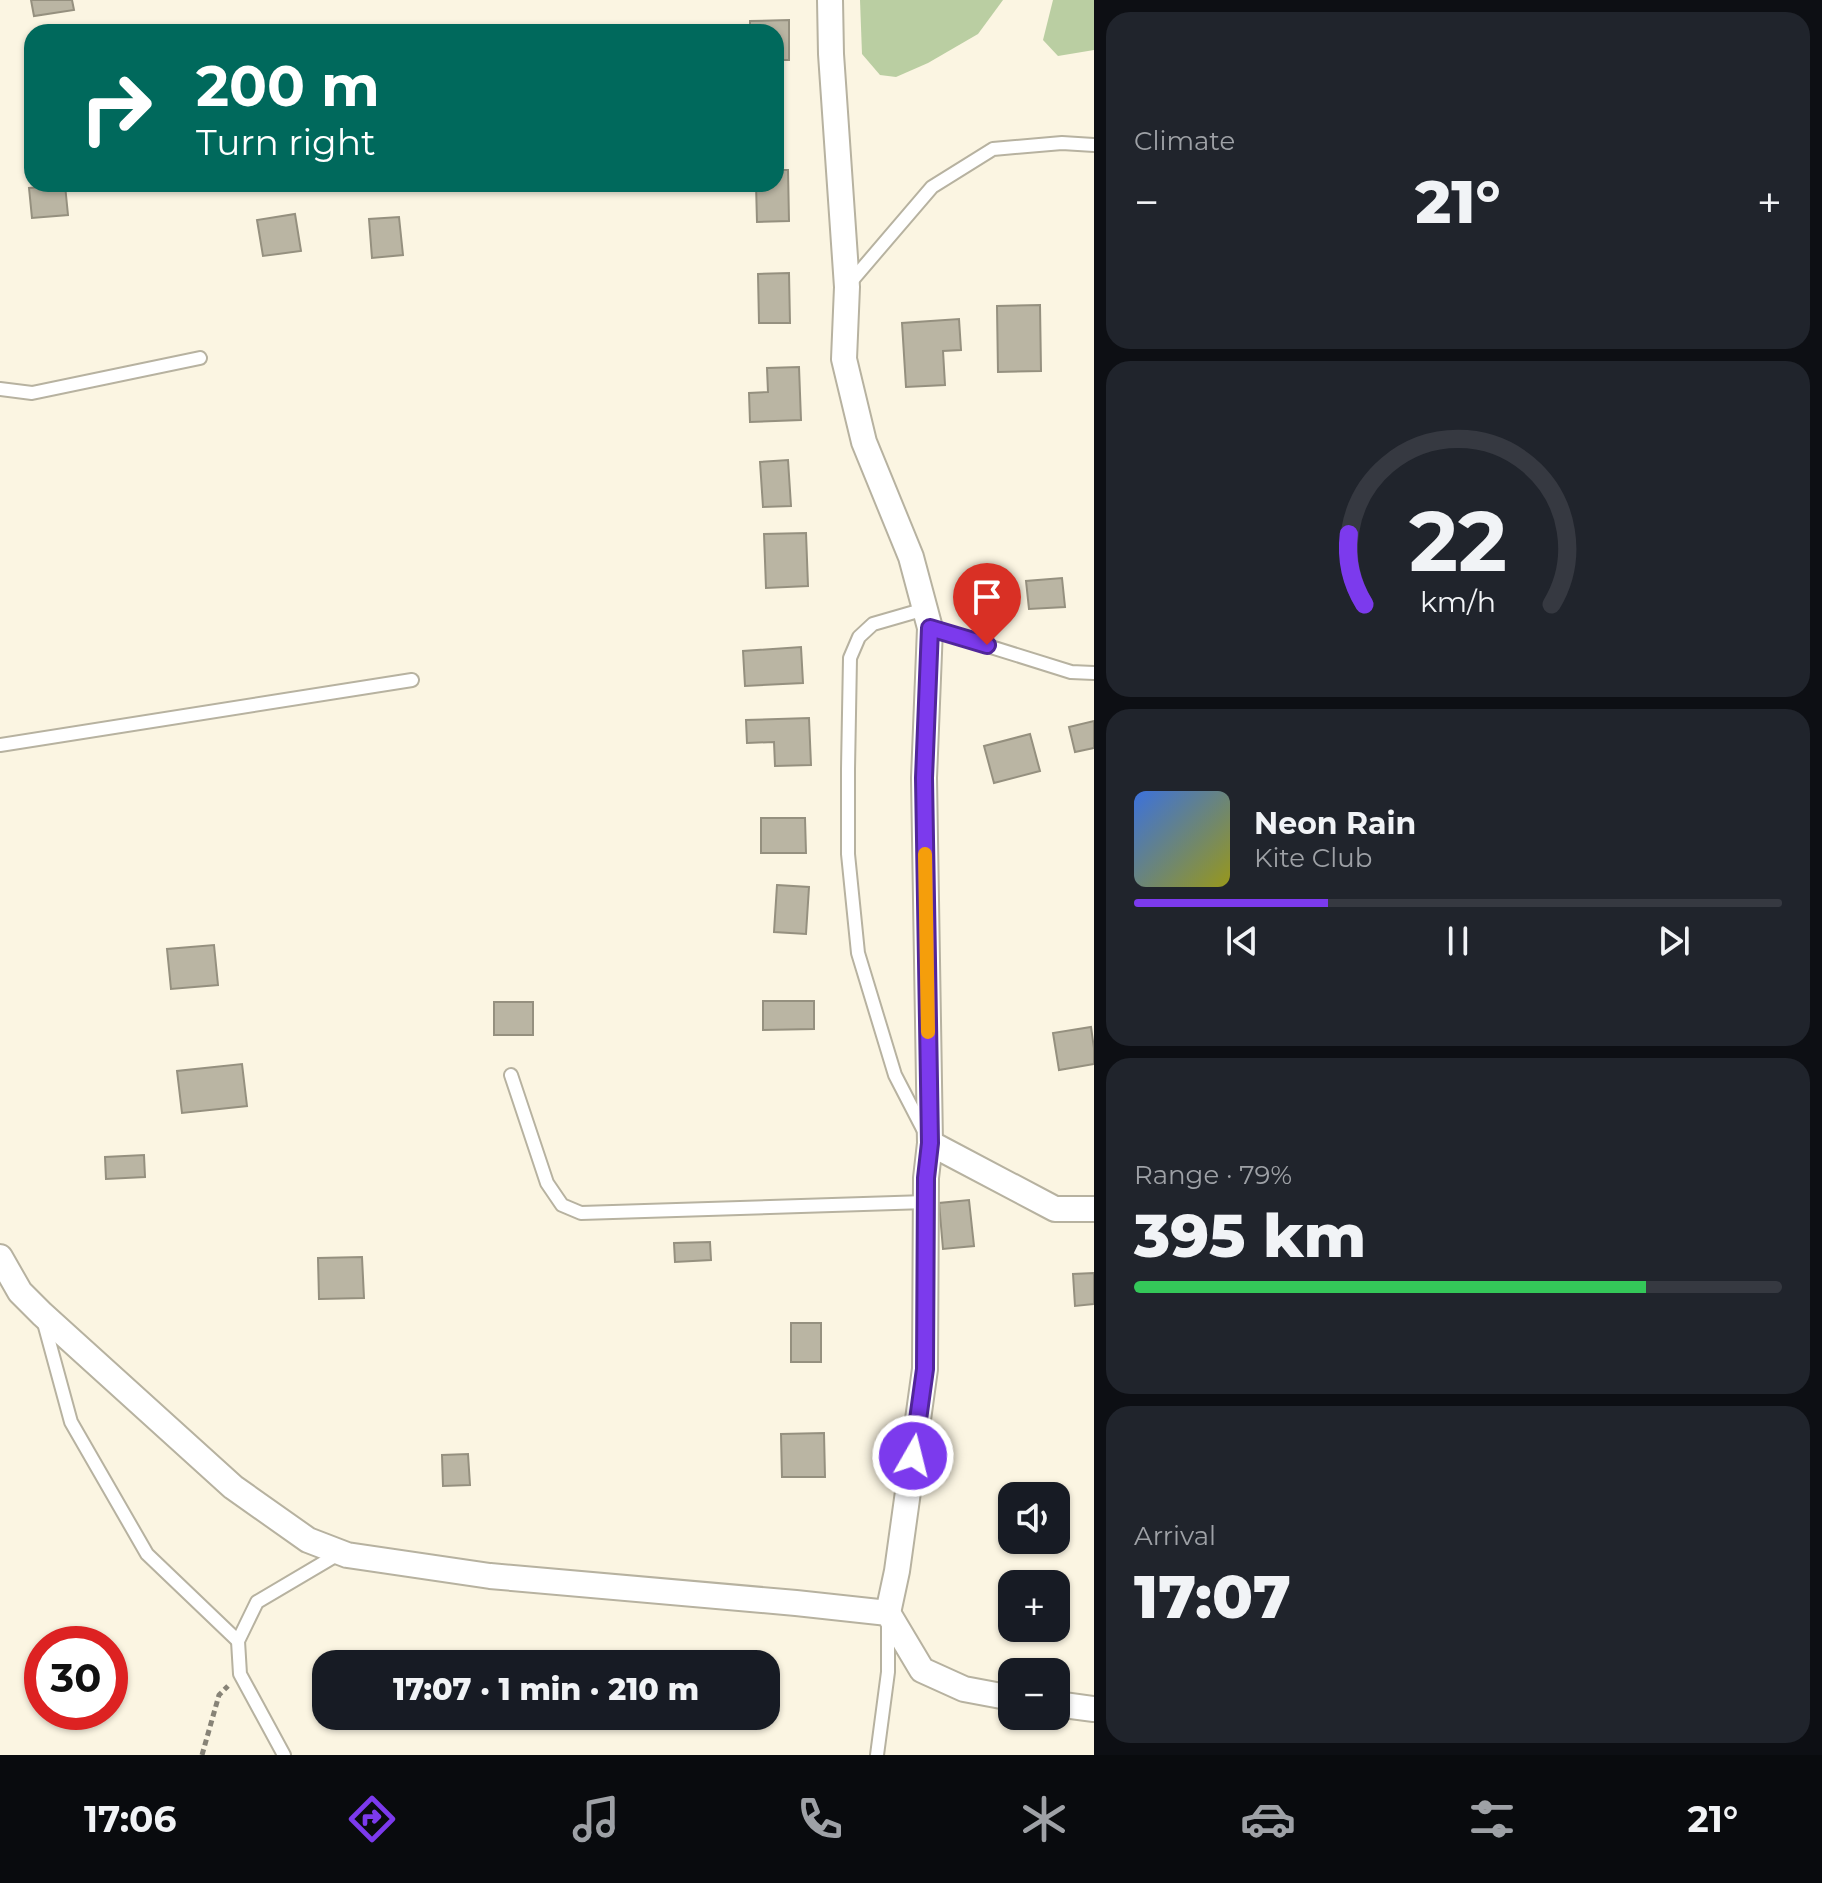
<!DOCTYPE html>
<html lang="en">
<head>
<meta charset="utf-8">
<style>
  :root { --surface:#171b24; --page:#20242c; --text:#f1f3f6; --muted:#9ea1a6; --line:#363941; --accent:#7c3aed }
  body { margin:0; font-family:Montserrat,sans-serif; background:var(--page); color:var(--text); height:100vh; display:flex; flex-direction:column; font-size:30px; white-space:nowrap }
  * { box-sizing:border-box; margin:0 }
  p { font-size:26px; color:var(--muted) }
  .icon { flex:none; width:44px; height:44px; fill:none; stroke:currentColor; stroke-width:2; stroke-linecap:round; stroke-linejoin:round }
  .map { position:relative; flex:1; overflow:hidden }
  .side { display:flex; flex-direction:column; gap:12px; padding:12px; background:#0d0f14; width:728px }
  .side>* { flex:none }
  .guide { position:absolute; left:24px; top:24px; width:760px; height:168px; border-radius:24px; box-shadow:0 2px 6px #0004; background:#00695c; color:#fff; overflow:hidden }
  .controls { position:absolute; left:998px; top:1482px; display:grid; gap:16px }
  .controls a { display:grid; place-items:center; width:72px; height:72px; border-radius:16px; background:var(--surface); box-shadow:0 2px 6px #0004; font-size:40px }
  .speed { position:absolute; left:24px; top:1626px; display:flex; gap:16px; font-size:40px; font-weight:700; text-align:center }
  .speed>* { display:grid; place-content:center; width:104px; height:104px; border-radius:50%; background:var(--surface); box-shadow:0 2px 6px #0004; line-height:1 }
  .speed .limit { border:12px solid #d22; background:#fff; color:#111 }
  .pin { position:absolute; display:grid; place-items:center; width:68px; height:68px; color:#fff; margin:-82px -34px; border-radius:50% 50% 50% 0; rotate:-45deg; box-shadow:0 0 8px #0007 }
  .pin .icon { rotate:45deg }
  .me { position:absolute; width:88px; margin:-44px; rotate:8deg; stroke-linejoin:round; filter:drop-shadow(0 0 6px #0008) }
  .turn { display:flex; align-items:center; gap:28px; height:168px; padding:0 40px; font-size:36px }
  .turn .icon { width:104px; height:104px; stroke-width:2.5 }
  .turn b { display:block; font-size:56px; line-height:68px }
  .big { font-size:60px; font-weight:800; line-height:1.1 }
  .side .card { flex:1; display:flex; flex-direction:column; justify-content:center; gap:12px; min-width:0; padding:0 28px; border-radius:24px; background:var(--page) }
  .side .dial { align-items:center; gap:0 }
  .dial svg { height:208px; overflow:visible; fill:none; stroke:var(--line); stroke-width:7; stroke-linecap:round; text-anchor:middle }
  .dial text { fill:var(--text); stroke:none }
  .song { display:flex; align-items:center; gap:24px }
  .cover { width:96px; height:96px; border-radius:12px; background:linear-gradient(135deg,hsl(220 70% 55%),hsl(60 70% 35%)) }
  .played { height:8px; border-radius:4px; background:linear-gradient(90deg,var(--accent) 30%,var(--line) 30%) }
  .keys { display:flex; justify-content:space-around; direction:ltr }
  .heat { display:flex; justify-content:space-between; align-items:center; font-size:44px; direction:ltr }
  .charge { height:12px; border-radius:6px; background:linear-gradient(90deg,#34c759 79%,var(--line) 0) }
  .trip { position:absolute; left:312px; top:1650px; width:468px; height:80px; border-radius:24px; background:var(--surface); box-shadow:0 2px 6px #0004; font-weight:800; line-height:80px; text-align:center }
  .tabs { display:flex; height:128px; justify-content:space-around; align-items:center; background:#090b0e; color:var(--muted) }
  .tabs .icon { width:56px; height:56px }
  .tabs .on { color:var(--accent) }
  .tabs b { font-size:36px; color:var(--text) }
  main { display:flex; flex:1; min-height:0 }
  .map>svg:first-child { display:block }
</style>
</head>
<body>
<main>
<div class="map">
<svg width="1094" height="1755" viewBox="0 0 1094 1755">
  <rect width="100%" height="100%" fill="#fbf5e2"/>
  <g fill="#bacea2">
    <path d="M860,0h143l-25,34 -50,29 -32,14 -16,-2 -18,-21z"/>
    <path d="M1053,0h41v50l-36,6 -15,-16z"/>
  </g>
  <g fill="#bab5a3" stroke="#95907f" stroke-width="2">
    <path d="M31,0h41l2,10 -40,6z"/>
    <path d="M789,20v40h-13v-28h-26v-11z"/>
    <path d="M776,170h12l1,51 -32,1 -1,-38h20z"/>
    <path d="M65,185l3,30 -36,3 -3,-30z"/>
    <path d="M295,214l6,37 -38,5 -6,-36z"/>
    <path d="M399,217l4,38 -31,3 -3,-39z"/>
    <path d="M789,273l1,50h-31l-1,-49z"/>
    <path d="M1040,305l1,66 -43,1 -1,-66z"/>
    <path d="M959,319l2,31 -18,1 2,34 -39,2 -4,-64z"/>
    <path d="M799,367l2,53 -51,2 -1,-29 19,-1 -1,-24z"/>
    <path d="M788,460l3,46 -28,1 -3,-45z"/>
    <path d="M806,533l2,53 -42,2 -2,-54z"/>
    <path d="M1062,578l3,29 -36,2 -3,-28z"/>
    <path d="M801,647l2,36 -58,3 -2,-35z"/>
    <path d="M809,718l2,47 -36,1 -1,-24 -27,1 -1,-23z"/>
    <path d="M1094,721v27l-19,4 -6,-25z"/>
    <path d="M1030,734l10,37 -46,12 -10,-37z"/>
    <path d="M761,818h44l1,35h-45z"/>
    <path d="M777,885l32,2 -3,47 -32,-2z"/>
    <path d="M214,945l4,40 -47,4 -4,-40z"/>
    <path d="M763,1001h51v28l-51,1z"/>
    <rect x="494" y="1002" width="39" height="33"/>
    <path d="M1091,1027l3,21v16l-35,6 -6,-37z"/>
    <path d="M242,1064l5,42 -65,7 -5,-42z"/>
    <path d="M144,1155l1,22 -39,2 -1,-22z"/>
    <path d="M969,1200l5,46 -31,3 -4,-46z"/>
    <path d="M710,1242l1,18 -36,2 -1,-19z"/>
    <path d="M362,1257l2,41 -45,1 -1,-41z"/>
    <path d="M1094,1273v31l-19,2 -2,-32z"/>
    <rect x="791" y="1323" width="30" height="39"/>
    <path d="M824,1433l1,44h-43l-1,-43z"/>
    <path d="M468,1454l2,31 -27,1 -1,-31z"/>
    <rect x="1007" y="1502" width="5" height="37"/>
  </g>
  <g fill="none" stroke-linecap="round" stroke-linejoin="round">
    <defs>
      <g id="service">
        <path d="M849,284l83,-97 61,-38 69,-6 32,2"/>
        <path d="M0,389l32,4 168,-35"/>
        <path d="M930,628l141,44 23,1"/>
        <path d="M0,745l412,-65"/>
        <path d="M511,1075l36,108 15,22 19,8 345,-11"/>
        <path d="M925,1133l-30,-58 -37,-122 -10,-99v-85l2,-111 9,-21 14,-13 52,-15"/>
        <path d="M44,1323l27,99 76,132 91,87"/>
        <path d="M284,1755l-44,-81 -2,-33 19,-39 83,-49"/>
        <path d="M877,1755l11,-83v-52"/>
      </g>
      <g id="minor">
        <path d="M830,0l1,54 16,233 -3,72 20,83 47,115 19,71 -6,150 6,365 -4,35 -1,191 -28,202 -9,42"/>
        <path d="M930,1143l125,66h39"/>
        <path d="M0,1257l20,35 22,22 191,173 75,53 39,15 143,21 306,27 92,10 34,57 42,19 48,9"/>
        <path d="M1056,1704l38,5"/>
      </g>
    </defs>
    <use href="#service" stroke="#b7b2a0" stroke-width="16"/>
    <use href="#minor" stroke="#b7b2a0" stroke-width="28"/>
    <path stroke="#878377" stroke-width="5" stroke-dasharray="6 4" stroke-linecap="butt" d="M202,1755l17,-60 9,-9"/>
    <use href="#service" stroke="#fff" stroke-width="12"/>
    <use href="#minor" stroke="#fff" stroke-width="24"/>
  </g>
  <g fill="none" stroke-linecap="round" stroke-linejoin="round">
    <defs>
      <path id="route" d="M913,1456l12,-87 1,-191 4,-35 -6,-365 6,-150 57,17"/>
    </defs>
    <use href="#route" stroke="#51269a" stroke-width="20"/>
    <use href="#route" stroke="#7c3aed" stroke-width="14"/>
    <path stroke="#f59e0b" stroke-width="14" d="M925,854l3,178"/>
  </g>
</svg>
<div class="controls">
<a><svg class="icon" aria-label="sound" viewBox="0 0 24 24"><path d="M4 9h4l5-4v14l-5-4H4zM17 9q2 3 0 6"/></svg></a>
<a>+</a>
<a>−</a>
</div>
<div class="speed"><div class="limit">30</div></div>
<div class="pin" style="left:987px;top:645px;background:#d93025"><svg class="icon" aria-label="arrive" viewBox="0 0 24 24"><path d="M6 21V4h12l-3 4 3 4H6"/></svg></div>
<svg class="me" style="left:913px;top:1456px" viewBox="-20 -20 40 40"><circle r="17" fill="#7c3aed" stroke="#fff" stroke-width="3"/><path d="M0-11L8 9 0 5-8 9z" fill="#fff"/></svg>
<div class="trip">17:07 · 1 min · 210 m</div>
<div class="guide">
<div class="turn"><svg class="icon" aria-label="right" viewBox="0 0 24 24"><path d="M7 20v-9h11M14 6l5 5-5 5"/></svg><div><b>200 m</b>Turn right</div></div>
</div>
</div>
<section class="side">
<div class="card"><p>Climate</p>
<div class="heat"><a>−</a><b class="big">21°</b><a>+</a></div>
</div>
<div class="card dial"><svg viewBox="0 0 100 80">
<path d="M14 69A42 42 0 1 1 86 69"/>
<path d="M14 69A42 42 0 0 1 8 42" stroke="#7c3aed"/>
<text x="50" y="56" font-size="32" font-weight="700">22</text>
<text x="50" y="72" font-size="11">km/h</text>
</svg></div>
<div class="card">
<div class="song"><i class="cover"></i><div><b>Neon Rain</b><p>Kite Club</p></div></div>
<div class="played"></div>
<div class="keys"><svg class="icon" aria-label="previous" viewBox="0 0 24 24"><path d="M18 5L8 12l10 7zM5 5v14"/></svg><svg class="icon" aria-label="pause" viewBox="0 0 24 24"><path d="M8 5v14M16 5v14"/></svg><svg class="icon" aria-label="next" viewBox="0 0 24 24"><path d="M6 5l10 7-10 7zM19 5v14"/></svg></div>
</div>
<div class="card"><p>Range · 79%</p><b class="big">395 km</b><div class="charge"></div></div>
<div class="card"><p>Arrival</p><b class="big">17:07</b></div>
</section>
</main>
<nav class="tabs">
<b>17:06</b>
<svg class="icon on" aria-label="directions" viewBox="0 0 24 24"><path d="M12 3l9 9-9 9-9-9zM9 14v-3h6M13 9l2 2-2 2"/></svg>
<svg class="icon" aria-label="music" viewBox="0 0 24 24"><path d="M9 18V5l10-2v13"/><circle cx="6" cy="18" r="3"/><circle cx="16" cy="16" r="3"/></svg>
<svg class="icon" aria-label="phone" viewBox="0 0 24 24"><path d="M5 4h4l2 5-3 2q2 4 5 5l2-3 5 2v4C11 20 4 13 5 4z"/></svg>
<svg class="icon" aria-label="climate" viewBox="0 0 24 24"><path d="M12 3v18M4 7l16 10M4 17L20 7"/></svg>
<svg class="icon" aria-label="car" viewBox="0 0 24 24"><path d="M5 17H2v-5l4-1 3-4h7l3 4 3 1v5h-3M9 17h6M6 11h13"/><circle cx="7" cy="17" r="2"/><circle cx="17" cy="17" r="2"/></svg>
<svg class="icon" aria-label="filters" viewBox="0 0 24 24"><path d="M4 7h16M4 17h16"/><circle cx="9" cy="7" r="2"/><circle cx="15" cy="17" r="2"/></svg>
<b>21°</b>
</nav>
</body>
</html>
